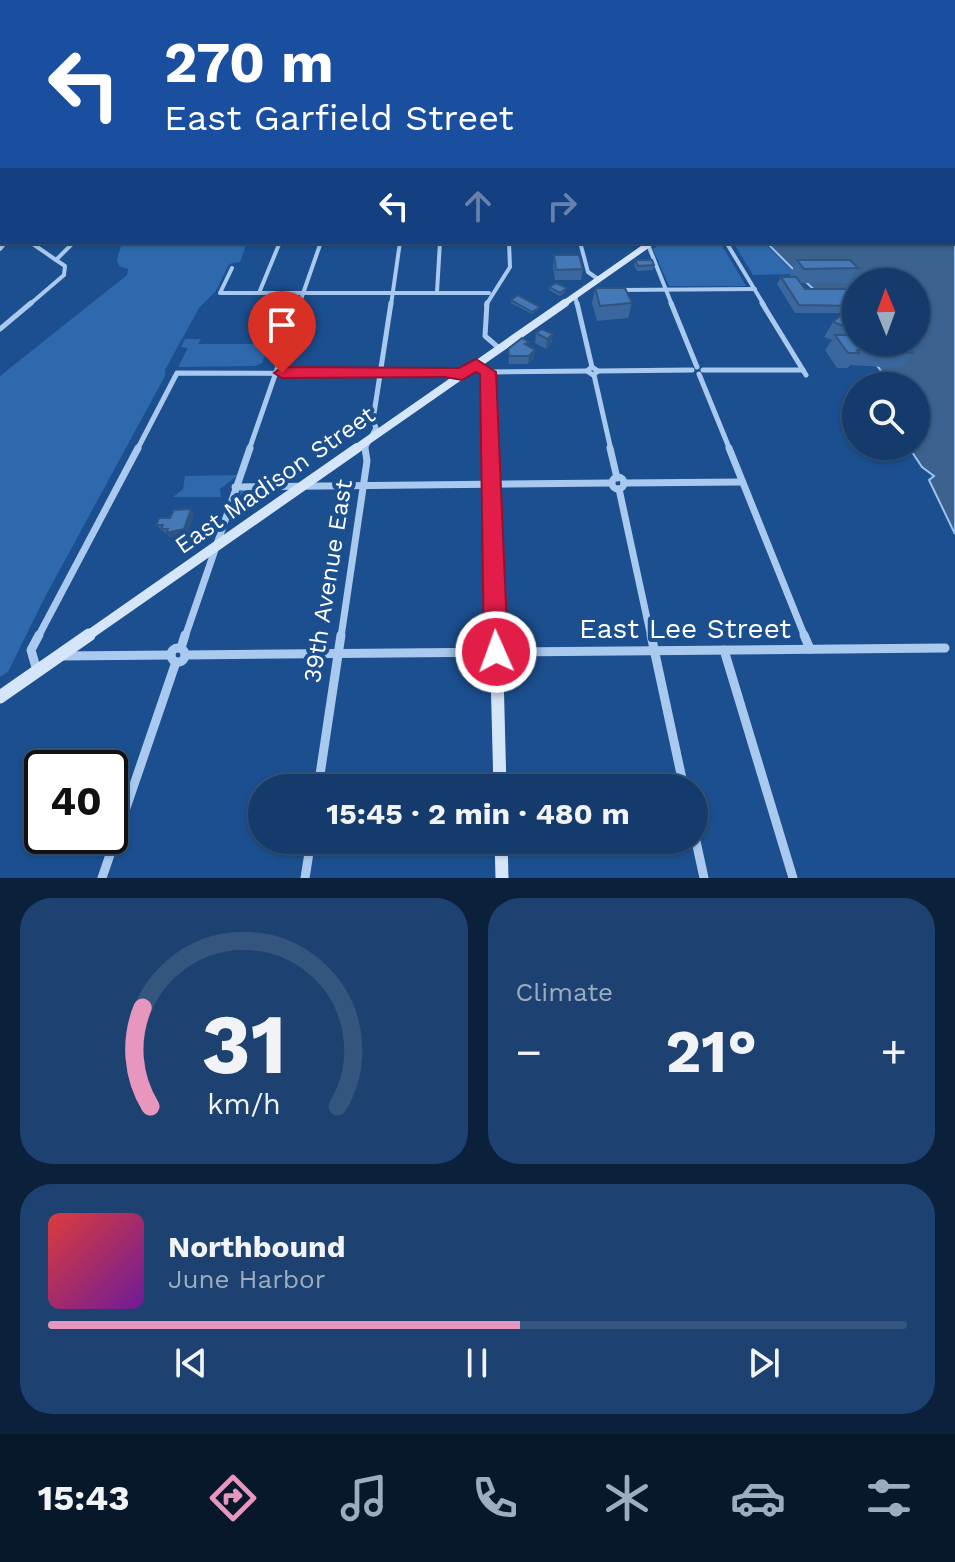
<!DOCTYPE html>
<html lang="en">
<head>
<meta charset="utf-8">
<style>
  :root { --surface:#143b6b; --page:#1d4271; --text:#f1f3f6; --muted:#9dadc1; --line:#33557e; --accent:#e797bd }
  body { margin:0; font-family:"Work Sans",sans-serif; background:var(--page); color:var(--text); height:100vh; display:flex; flex-direction:column; font-size:30px; white-space:nowrap }
  * { box-sizing:border-box; margin:0 }
  p { font-size:26px; color:var(--muted) }
  .icon { flex:none; width:44px; height:44px; fill:none; stroke:currentColor; stroke-width:2; stroke-linecap:round; stroke-linejoin:round }
  .map { position:relative; height:878px; overflow:hidden }
  .drawer { display:flex; flex-direction:column; gap:20px; padding:20px; background:#0b203b; flex:1 }
  .drawer>* { flex:none }
  .guide { position:absolute; left:0px; top:0px; width:956px; height:244px; box-shadow:0 2px 6px #0004,0 0 0 2px var(--line); background:#1a4fa0; color:#fff; overflow:hidden }
  .needle { width:52px; rotate:359deg }
  .fabs { position:absolute; left:842px; top:268px; display:grid; gap:16px }
  .fabs a { display:grid; place-items:center; width:88px; height:88px; border-radius:50%; background:var(--surface); box-shadow:0 2px 6px #0004,0 0 0 2px var(--line); font-size:40px }
  .speed { position:absolute; left:24px; top:750px; display:flex; gap:16px; font-size:40px; font-weight:700; text-align:center }
  .speed>* { display:grid; place-content:center; width:104px; height:104px; border-radius:50%; background:var(--surface); box-shadow:0 2px 6px #0004,0 0 0 2px var(--line); line-height:1 }
  .speed .limit { border:4px solid #111; border-radius:12px; background:#fff; color:#111 }
  .pin { position:absolute; display:grid; place-items:center; width:68px; height:68px; color:#fff; margin:-82px -34px; border-radius:50% 50% 50% 0; rotate:-45deg; box-shadow:0 0 8px #0007 }
  .pin .icon { rotate:45deg }
  .me { position:absolute; width:88px; margin:-44px; rotate:358deg; stroke-linejoin:round; filter:drop-shadow(0 0 6px #0008) }
  .turn { display:flex; align-items:center; gap:28px; height:168px; padding:0 32px; font-size:36px }
  .turn .icon { width:104px; height:104px; stroke-width:2.5 }
  .turn b { display:block; font-size:56px; line-height:68px }
  .lanes { display:flex; align-items:center; height:76px; padding:0 32px; background:#0003; justify-content:center; gap:40px; direction:ltr }
  .lanes .off { opacity:.35 }
  .big { font-size:60px; font-weight:700; line-height:1.1 }
  .drawer .tile { flex:1; display:flex; flex-direction:column; justify-content:center; gap:12px; min-width:0; padding:0 28px; border-radius:32px; background:var(--page) }
  .drawer .dial { align-items:center; gap:0 }
  .dial svg { height:208px; overflow:visible; fill:none; stroke:var(--line); stroke-width:7; stroke-linecap:round; text-anchor:middle }
  .dial text { fill:var(--text); stroke:none }
  .song { display:flex; align-items:center; gap:24px }
  .cover { width:96px; height:96px; border-radius:12px; background:linear-gradient(135deg,hsl(0 70% 55%),hsl(280 70% 35%)) }
  .played { height:8px; border-radius:4px; background:linear-gradient(90deg,var(--accent) 55%,var(--line) 55%) }
  .keys { display:flex; justify-content:space-around; direction:ltr }
  .heat { display:flex; justify-content:space-between; align-items:center; font-size:44px; direction:ltr }
  .drawer .tiles { flex:1; display:grid; gap:20px; grid-template-columns:1fr 1fr }
  .tile:last-child { grid-column:span 2 }
  .trip { position:absolute; left:248px; top:774px; width:460px; height:80px; border-radius:40px; background:var(--surface); box-shadow:0 2px 6px #0004,0 0 0 2px var(--line); font-weight:700; line-height:80px; text-align:center }
  .tabs { display:flex; height:128px; justify-content:space-around; align-items:center; background:#08182b; color:var(--muted) }
  .tabs .icon { width:56px; height:56px }
  .tabs .selected { color:var(--accent) }
  .tabs b { font-size:36px; color:var(--text) }
  .map>svg:first-child { display:block }
</style>
</head>
<body>
<div class="map">
<svg width="955" height="878" viewBox="0 0 955 878">
  <rect width="100%" height="100%" fill="#1b4f8f"/>
  <g fill="#2e69ad">
    <path d="M122,242h125l-7,20 -11,2 -13,27 -17,17 -34,62v6l-120,221 -37,75 -8,5v-301l127,-101 1,-6 -9,-3 -2,-6z"/>
    <path d="M663,242h57l26,44h-77l-16,-37z"/>
    <path d="M733,242h30l33,32 -43,1z"/>
    <path d="M185,339h16l-3,5h71l-7,19 -7,3 -77,1 10,-19 -7,-1z"/>
    <path d="M238,475l-18,14 1,8h-48l10,-8 2,-13z"/>
    <path d="M281,489l-50,33 10,-32z"/>
  </g>
  <path fill="#3c6290" stroke="#9cc4f0" stroke-width="2" d="M955,104v430l-26,-54 5,-4 -12,-9 -14,-21h8v-60h-40v-8l5,-7 -21,-29h56v-60h-60v41l-46,-37 -44,-44h188z"/>
  <g fill="none" stroke-linecap="round" stroke-linejoin="round">
    <g stroke="#a9c9ee" stroke-width="4">
      <path d="M30,242l26,18"/>
      <path d="M580,242l8,30 10,7"/>
      <path d="M647,242l25,63"/>
      <path d="M726,242l38,63"/>
      <path d="M0,249l6,-7"/>
      <path d="M232,268l-12,25h269"/>
      <path d="M618,290l137,-1"/>
      <path d="M437,292l3,-50"/>
      <path d="M259,293l21,-51"/>
      <path d="M575,295l2,10"/>
      <path d="M29,305l35,-30 1,-9 -9,-6 18,-18"/>
      <path d="M299,305l22,-63"/>
      <path d="M391,305l9,-63"/>
      <path d="M486,305l24,-38 -1,-25"/>
    </g>
    <g stroke="#a9c9ee" stroke-width="5">
      <path d="M487,303l-2,33 14,12"/>
      <path d="M577,303l15,64"/>
      <path d="M671,303l26,64"/>
      <path d="M762,303l44,72"/>
      <path d="M0,329l31,-26"/>
      <path d="M592,367l6,4 -5,4 -6,-4z"/>
      <path d="M703,370h100"/>
      <path d="M598,371l94,-1"/>
      <path d="M488,372l99,-1"/>
      <path d="M699,374l31,76"/>
      <path d="M594,375l17,75"/>
      <path d="M137,450l40,-77 285,1"/>
      <path d="M249,450l51,-147"/>
      <path d="M364,450l12,-22 -3,-8 18,-117"/>
    </g>
    <g stroke="#a9c9ee" stroke-width="7">
      <path d="M610,448l7,30"/>
      <path d="M729,448l76,189"/>
      <circle cx="618" cy="483" r="6"/>
      <path d="M624,483l118,-1"/>
      <path d="M235,487l376,-4"/>
      <path d="M619,489l32,148"/>
      <path d="M38,637l100,-189"/>
      <path d="M185,637l65,-189"/>
      <path d="M341,637l26,-176 -2,-13"/>
    </g>
    <g stroke="#a9c9ee" stroke-width="9">
      <path d="M651,635l33,153"/>
      <path d="M804,635l6,14"/>
      <circle cx="178" cy="655" r="7"/>
      <path d="M181,648l4,-13"/>
      <path d="M724,650l69,228"/>
      <path d="M185,655l760,-7"/>
      <path d="M62,656l109,-1"/>
      <path d="M37,671l-6,-21 8,-15"/>
      <path d="M318,788l23,-153"/>
      <path d="M694,832l10,46"/>
      <path d="M102,878l74,-216"/>
      <path d="M305,878l6,-38"/>
    </g>
    <path stroke="#d6e6fa" stroke-width="6" d="M562,305l90,-63"/>
    <g stroke="#d6e6fa" stroke-width="8">
      <path d="M476,364l12,8 2,78"/>
      <path d="M354,450l211,-147"/>
    </g>
    <g stroke="#d6e6fa" stroke-width="10">
      <path d="M490,448l6,189"/>
      <path d="M86,637l271,-189"/>
    </g>
    <g stroke="#d6e6fa" stroke-width="13">
      <path d="M496,635l4,153"/>
      <path d="M0,697l89,-62"/>
      <path d="M501,840l1,38"/>
    </g>
  </g>
  <g fill="#3a679d">
    <path d="M554,255l29,14 -2,11h-26l-2,-14z"/>
    <path d="M635,260l19,5 -1,5 -16,1 -3,-6z"/>
    <path d="M797,260l61,8 -10,15h-47l4,6 51,6v47l57,11 -12,15 -51,-3 -2,3h-11l-12,-18 7,-10 -8,-3 9,-15 11,-9h-49l-18,-29 4,-7h10l-1,-2z"/>
    <path d="M549,287l17,4 -6,5 -11,-6z"/>
    <path d="M595,288l37,15 -4,15 -31,3 -5,-18z"/>
    <path d="M511,300l29,7 -1,2 -7,5 -21,-11z"/>
    <path d="M536,333l17,1 -2,10 -5,5 -11,-6z"/>
    <path d="M529,346l5,12 -6,6h-19l-1,-15z"/>
    <path d="M191,509l3,5 -7,20 -17,3 -14,-12z"/>
  </g>
  <g fill="#305480">
    <path d="M553,334l-2,10 -5,5 1,-10z"/>
    <path d="M535,350l-1,8 -6,6 1,-8z"/>
    <path d="M191,509l3,5 -7,20 -17,3 -4,-4z"/>
  </g>
  <g fill="#4478b7" stroke="#305480" stroke-width="2">
    <path d="M554,255h25l4,14 -27,1z"/>
    <path d="M635,260h17l2,5 -16,1z"/>
    <path d="M797,260h53l8,8 -54,1z"/>
    <path d="M781,277h15l9,12h45l6,6v11l-57,-1z"/>
    <path d="M556,283l11,5 -7,5 -11,-6z"/>
    <path d="M595,288h30l7,15 -32,3z"/>
    <path d="M518,295l22,12 -8,5 -21,-12z"/>
    <path d="M852,306l4,3v22l-23,-9z"/>
    <path d="M542,329l11,5 -6,5 -11,-6z"/>
    <path d="M835,335h21v7h49l8,11 -56,-3 2,3h-11z"/>
    <path d="M522,338l7,4 -4,2 10,6 -6,6h-20l-1,-7z"/>
    <path d="M191,509l-7,20 -18,4 2,-4h-7l2,-4h-7l3,-7h11l4,-8z"/>
  </g>
  <linearGradient id="sky" x2="0" y2="1"><stop stop-color="#0f2b4f"/><stop offset="0.46" stop-color="#39639b"/><stop offset="1" stop-color="#39639b" stop-opacity="0"/></linearGradient>
  <rect width="955" height="227" fill="url(#sky)"/>
  <path fill="#e11d48" stroke="#92132f" stroke-width="2" d="M476,359l20,13 12,280 -3,8 -9,4 -9,-4 -3,-8 -4,-278 -4,-2 -14,8 -17,-3 -163,1 -8,-5 8,-6 177,1z"/>
  <g text-anchor="middle" dominant-baseline="central" stroke-width="8" stroke-linejoin="round" paint-order="stroke">
    <g font-size="24" fill="#fff" stroke="#1b4f8f">
      <text transform="translate(275 480) rotate(-35)">East Madison Street</text>
      <text transform="translate(328 581) rotate(-81)">39th Avenue East</text>
    </g>
    <g font-size="28" fill="#fff" stroke="#1b4f8f">
      <text x="685" y="628">East Lee Street</text>
    </g>
  </g>
</svg>
<div class="fabs">
<a><svg class="needle" viewBox="-14 -14 28 28"><path d="M0-13l5 13h-10z" fill="#e53935"/><path d="M0 13l5-13h-10z" fill="#9dadc1"/></svg></a>
<a><svg class="icon" aria-label="search" viewBox="0 0 24 24"><circle cx="10" cy="10" r="6"/><path d="M15 15l6 6"/></svg></a>
</div>
<div class="speed"><div class="limit">40</div></div>
<div class="pin" style="left:282px;top:373px;background:#d93025"><svg class="icon" aria-label="arrive" viewBox="0 0 24 24"><path d="M6 21V4h12l-3 4 3 4H6"/></svg></div>
<svg class="me" style="left:496px;top:652px" viewBox="-20 -20 40 40"><circle r="17" fill="#e11d48" stroke="#fff" stroke-width="3"/><path d="M0-11L8 9 0 5-8 9z" fill="#fff"/></svg>
<div class="trip">15:45 · 2 min · 480 m</div>
<div class="guide">
<div class="turn"><svg class="icon" aria-label="left" viewBox="0 0 24 24"><path d="M17 20v-9H6M10 6l-5 5 5 5"/></svg><div><b>270 m</b>East Garfield Street</div></div>
<div class="lanes"><svg class="icon" aria-label="left" viewBox="0 0 24 24"><path d="M17 20v-9H6M10 6l-5 5 5 5"/></svg><svg class="icon off" aria-label="ahead" viewBox="0 0 24 24"><path d="M12 20V5M6 11l6-6 6 6"/></svg><svg class="icon off" aria-label="right" viewBox="0 0 24 24"><path d="M7 20v-9h11M14 6l5 5-5 5"/></svg></div>
</div>
</div>
<section class="drawer">
<div class="tiles">
<div class="tile dial"><svg viewBox="0 0 100 80">
<path d="M14 69A42 42 0 1 1 86 69"/>
<path d="M14 69A42 42 0 0 1 11 31" stroke="#e797bd"/>
<text x="50" y="56" font-size="32" font-weight="700">31</text>
<text x="50" y="72" font-size="11">km/h</text>
</svg></div>
<div class="tile"><p>Climate</p>
<div class="heat"><a>−</a><b class="big">21°</b><a>+</a></div>
</div>
<div class="tile">
<div class="song"><i class="cover"></i><div><b>Northbound</b><p>June Harbor</p></div></div>
<div class="played"></div>
<div class="keys"><svg class="icon" aria-label="previous" viewBox="0 0 24 24"><path d="M18 5L8 12l10 7zM5 5v14"/></svg><svg class="icon" aria-label="pause" viewBox="0 0 24 24"><path d="M8 5v14M16 5v14"/></svg><svg class="icon" aria-label="next" viewBox="0 0 24 24"><path d="M6 5l10 7-10 7zM19 5v14"/></svg></div>
</div>
</div>
</section>
<nav class="tabs">
<b>15:43</b>
<svg class="icon selected" aria-label="directions" viewBox="0 0 24 24"><path d="M12 3l9 9-9 9-9-9zM9 14v-3h6M13 9l2 2-2 2"/></svg>
<svg class="icon" aria-label="music" viewBox="0 0 24 24"><path d="M9 18V5l10-2v13"/><circle cx="6" cy="18" r="3"/><circle cx="16" cy="16" r="3"/></svg>
<svg class="icon" aria-label="phone" viewBox="0 0 24 24"><path d="M5 4h4l2 5-3 2q2 4 5 5l2-3 5 2v4C11 20 4 13 5 4z"/></svg>
<svg class="icon" aria-label="climate" viewBox="0 0 24 24"><path d="M12 3v18M4 7l16 10M4 17L20 7"/></svg>
<svg class="icon" aria-label="car" viewBox="0 0 24 24"><path d="M5 17H2v-5l4-1 3-4h7l3 4 3 1v5h-3M9 17h6M6 11h13"/><circle cx="7" cy="17" r="2"/><circle cx="17" cy="17" r="2"/></svg>
<svg class="icon" aria-label="filters" viewBox="0 0 24 24"><path d="M4 7h16M4 17h16"/><circle cx="9" cy="7" r="2"/><circle cx="15" cy="17" r="2"/></svg>
</nav>
</body>
</html>
